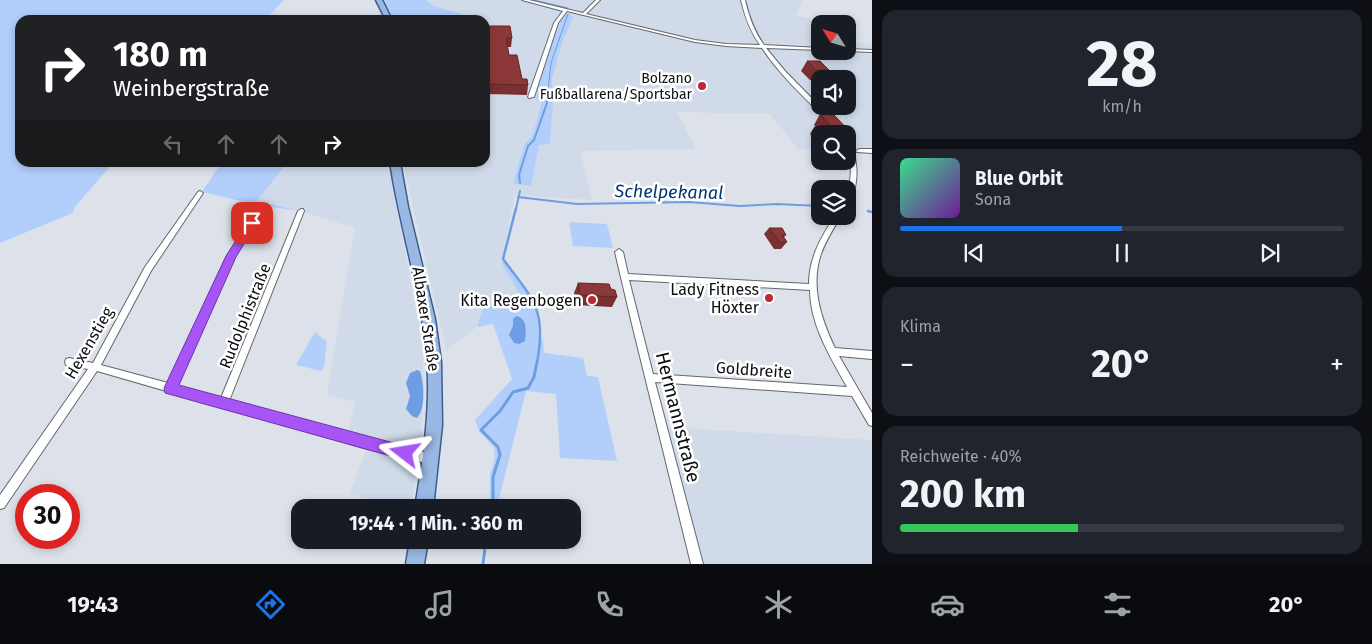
<!DOCTYPE html>
<html lang="de">
<head>
<meta charset="utf-8">
<style>
  :root { --surface:#171b24; --page:#20242c; --text:#f1f3f6; --muted:#9ea1a6; --line:#363941; --accent:#1a73e8 }
  body { margin:0; font-family:"Fira Sans",sans-serif; background:var(--page); color:var(--text); height:100vh; display:flex; flex-direction:column; font-size:19px; white-space:nowrap }
  * { box-sizing:border-box; margin:0 }
  p { font-size:16px; color:var(--muted) }
  .icon { flex:none; width:28px; height:28px; fill:none; stroke:currentColor; stroke-width:2; stroke-linecap:round; stroke-linejoin:round }
  .map { position:relative; flex:1; overflow:hidden }
  .details { display:flex; flex-direction:column; gap:10px; padding:10px; background:#0d0f14; width:500px }
  .details>* { flex:none }
  .hud { position:absolute; left:15px; top:15px; width:475px; height:152px; border-radius:15px; box-shadow:0 2px 8px #0003; background:#202124; color:#fff; overflow:hidden }
  .needle { width:32px; rotate:307deg }
  .controls { position:absolute; left:811px; top:15px; display:grid; gap:10px }
  .controls a { display:grid; place-items:center; width:45px; height:45px; border-radius:10px; background:var(--surface); box-shadow:0 2px 8px #0003; font-size:25px }
  .speed { position:absolute; left:15px; top:484px; display:flex; gap:10px; font-size:25px; font-weight:700; text-align:center }
  .speed>* { display:grid; place-content:center; width:65px; height:65px; border-radius:50%; background:var(--surface); box-shadow:0 2px 8px #0003; line-height:1 }
  .speed .limit { border:8px solid #d22; background:#fff; color:#111 }
  .pin { position:absolute; display:grid; place-items:center; width:42px; height:42px; color:#fff; margin:-21px; border-radius:10px; box-shadow:0 2px 8px #0006 }
  .me { position:absolute; width:55px; margin:-28px; rotate:284deg; stroke-linejoin:round; filter:drop-shadow(0 0 4px #0008) }
  .turn { display:flex; align-items:center; gap:18px; height:105px; padding:0 15px; font-size:22px }
  .turn .icon { width:65px; height:65px; stroke-width:2.5 }
  .turn b { display:block; font-size:35px; line-height:42px }
  .lanes { display:flex; align-items:center; height:48px; padding:0 15px; background:#0003; justify-content:center; gap:25px; direction:ltr }
  .lanes .off { opacity:.35 }
  .big { font-size:38px; font-weight:700; line-height:1.1 }
  .details .widget { flex:1; display:flex; flex-direction:column; justify-content:center; gap:8px; min-width:0; padding:0 18px; border-radius:15px; background:var(--page) }
  .details .dial { align-items:center; gap:0 }
  .dial b { font-size:65px; line-height:1 }
  .song { display:flex; align-items:center; gap:15px }
  .cover { width:60px; height:60px; border-radius:8px; background:linear-gradient(135deg,hsl(150 70% 55%),hsl(280 70% 35%)) }
  .played { height:5px; border-radius:2px; background:linear-gradient(90deg,var(--accent) 50%,var(--line) 50%) }
  .keys { display:flex; justify-content:space-around; direction:ltr }
  .heat { display:flex; justify-content:space-between; align-items:center; font-size:28px; direction:ltr }
  .charge { height:8px; border-radius:4px; background:linear-gradient(90deg,#34c759 40%,var(--line) 0) }
  .trip { position:absolute; left:291px; top:499px; width:290px; height:50px; border-radius:15px; background:var(--surface); box-shadow:0 2px 8px #0003; font-weight:700; line-height:50px; text-align:center }
  .menu { display:flex; height:80px; justify-content:space-around; align-items:center; background:#090b0e; color:var(--muted) }
  .menu .icon { width:35px; height:35px }
  .menu .selected { color:var(--accent) }
  .menu b { font-size:22px; color:var(--text) }
  main { display:flex; flex:1; min-height:0 }
  .map>svg:first-child { display:block }
</style>
</head>
<body>
<main>
<div class="map">
<svg width="872" height="564" viewBox="0 0 872 564">
  <rect width="100%" height="100%" fill="#dde2ea"/>
  <g fill="#d0dae9" fill-rule="evenodd">
    <path d="M383,0h419l-6,16 45,8h-21v27h28v-19l8,10 16,2v119l-3,-8 -21,-6v-15h-28v15l-21,1 -29,-36 -93,-2 19,37 -116,2 12,49 -77,-5 -14,67 22,38 -40,8 -6,19 -31,23 -43,-187 82,-1v-142h-91zM820,79h28v27h-28z"/>
    <path d="M287,163h100l5,11 2,20 28,147 2,48 -4,69 -10,49h-12l-48,-13 18,-49 -21,-6 8,-37 -28,-7 28,-167 -54,-17 -44,-9z"/>
    <path d="M667,427l205,13v124h-168z"/>
  </g>
  <g fill="#b1cffa">
    <path d="M0,0h284l-17,18 -10,2h-237v142l93,1 -39,45 -1,5 -73,30z"/>
    <path d="M384,0h42l7,6 39,11 3,3h-80z"/>
    <path d="M565,14h5l3,3 -11,26 -10,36 1,22 -3,43 -11,1 -8,41 -16,-2 -1,-4 11,-37 6,-5 3,-7 8,-30h-5c-3,-15 18,-66 24,-82z"/>
    <path d="M221,163h66l-30,38 44,10 -38,-5 -61,-14z"/>
    <path d="M569,222l38,2 6,24 -40,-2z"/>
    <path d="M504,261c9,16 23,28 30,44 4,10 4,23 5,33l4,1 1,14 39,5 4,18 11,1 19,84 -57,-3 -4,-64 -30,-3 -29,116h-7v-32l5,-17 -1,-10 -15,-17 -4,-11 37,-41 -19,-55 -16,3 6,-19 40,-8 -22,-38z"/>
    <path d="M315,332l12,10 -3,25 -3,4 -25,-6z"/>
  </g>
  <g fill="#6d9de2">
    <path d="M516,316c12,2 10,16 9,25l-6,3 -5,-1 -5,-8 4,-9v-7z"/>
    <path d="M417,370l3,1c4,12 6,38 -3,47l-5,-2 -6,-7 4,-13 -4,-13 4,-10z"/>
  </g>
  <g fill="none" stroke-linecap="round" stroke-linejoin="round">
    <g stroke="#6d9de2" stroke-width="1">
      <path d="M534,0l34,8"/>
      <path d="M548,91l3,-28 17,-49"/>
    </g>
    <g stroke="#6d9de2" stroke-width="2">
      <path d="M520,183l-1,-8 9,-29 6,-6 13,-37 1,-13"/>
      <path d="M518,197l59,7 112,-2 51,4 36,-2 44,2"/>
      <path d="M848,207l4,1"/>
      <path d="M516,209l4,-18"/>
    </g>
    <g stroke="#6d9de2" stroke-width="2.5">
      <path d="M516,208l-13,51c30,40 44,51 34,104"/>
      <path d="M850,208h2"/>
      <path d="M868,211l4,1"/>
    </g>
    <g stroke="#6d9de2" stroke-width="3">
      <path d="M493,508v-31l7,-22 -2,-8 -17,-17 19,-19 13,-19 15,-4 6,-11 3,-15"/>
      <path d="M483,564l3,-24"/>
    </g>
    <defs>
      <g id="street">
        <path d="M522,0h7l54,13 13,-13h4l-14,14 109,26 31,4 34,1c-10,-14 -15,-28 -19,-45h4c4,17 9,31 19,45l56,3v2l-54,-2 19,23 62,63h-6c-27,-28 -58,-54 -79,-86l-36,-2 -31,-4 -128,-31 -9,12 -24,74 -5,1 -1,-1 26,-74 9,-12z"/>
        <path d="M848,49l24,1v2l-24,-1z"/>
        <path d="M848,136l3,2c6,26 10,43 -3,68 0,-14 3,-27 3,-41 -1,-10 -4,-19 -3,-29z"/>
        <path d="M859,149h13v4l-15,-1 -1,-1z"/>
        <path d="M200,191l3,2 -52,78 -50,94 67,18 59,-127 34,-52h4l1,2 -32,51 -59,129 46,12 77,-187 3,-2h2l1,2 -75,190 135,37 67,16 3,2 2,3 -2,3 -3,2 -67,-16 -267,-77 -93,137 -4,1v-14l88,-126 -22,-4 -1,-3 1,-3 3,-1 24,5 52,-96 53,-75z"/>
        <path d="M835,216h6c-7,12 -15,24 -20,38 -11,32 0,65 14,94l37,3v8l-33,-3 33,57v13l-3,-1 -17,-29 -197,-14 48,182h-12l-60,-244 -16,-68 4,-3 4,3 5,22 181,10c0,-26 12,-47 26,-68zM629,280l181,10c0,35 21,68 37,97l-194,-13z"/>
      </g>
      <g id="primary">
        <path d="M376,0h6l10,20h-6z"/>
        <path d="M390,162h10l8,45 27,112 6,43 1,63 -9,83h-18c8,-49 16,-99 12,-148 -5,-67 -27,-131 -37,-198z"/>
        <path d="M410,540h18l-4,24h-18z"/>
      </g>
    </defs>
    <use href="#street" stroke="#62676e" stroke-width="2"/>
    <use href="#primary" stroke="#3c5e8e" stroke-width="3"/>
    <use href="#street" fill="#fff" fill-rule="evenodd"/>
    <use href="#primary" fill="#9ab8e4" fill-rule="evenodd"/>
  </g>
  <g fill="#783031">
    <path d="M485,26l27,12 -1,9h-4l2,8 13,24 6,6 -1,10 -42,-1z"/>
    <path d="M807,61l22,9 -5,9h-4v1h-10l-9,-9z"/>
    <path d="M820,114l32,20 -4,6v-6h-28v10h-2l-8,-10 5,-8 -1,-1z"/>
    <path d="M769,228l17,7 -2,2 3,5 -6,7h-7l-10,-15z"/>
    <path d="M578,283l33,6 6,8 -5,10 -36,-2 -2,-12z"/>
  </g>
  <g fill="#8c3839" stroke="#622728">
    <path d="M485,26h25l2,12h-6l3,17h8l5,24h5l1,6 -43,-1z"/>
    <path d="M807,61h13l9,9h-13z"/>
    <path d="M820,114l14,1 18,19h-27l-9,-11 13,1z"/>
    <path d="M769,228h13l4,7h-4l5,7h-7z"/>
    <path d="M578,283l31,1 2,5 4,1 2,7 -37,-2z"/>
  </g>
  <path fill="#a855f7" stroke="#6d37a1" d="M252,219l5,4 -21,34 -57,128 226,61 5,2 2,5 -2,5 -5,2 -240,-67 -1,-5 62,-132 23,-36z"/>
  <g fill="#ba2936" stroke="#fff" stroke-width="2">
    <circle cx="702" cy="86" r="5"/>
    <circle cx="769" cy="298" r="5"/>
    <circle cx="592" cy="300" r="5"/>
  </g>
  <g text-anchor="middle" dominant-baseline="central" stroke-width="5" stroke-linejoin="round" paint-order="stroke">
    <g font-size="14" fill="#0b0d10" stroke="#fff" text-anchor="end">
      <text x="692" y="78">Bolzano<tspan x="692" dy="16">Fußballarena/Sportsbar</tspan></text>
    </g>
    <g font-size="16" fill="#0b0d10" stroke="#fff" text-anchor="end">
      <text x="759" y="289">Lady Fitness<tspan x="759" dy="18">Höxter</tspan></text>
      <text x="582" y="300">Kita Regenbogen</text>
    </g>
    <g font-size="16" fill="#0b0d10" stroke="#fff">
      <text transform="translate(245 316) rotate(-68)">Rudolphistraße</text>
      <text transform="translate(426 319) rotate(81)">Albaxer Straße</text>
      <text transform="translate(89 343) rotate(-60)">Hexenstieg</text>
      <text transform="translate(754 370) rotate(4)">Goldbreite</text>
    </g>
    <g font-size="18" font-style="italic" fill="#053572" stroke="#fff">
      <text transform="translate(669 192) rotate(1)">Schelpekanal</text>
    </g>
    <g font-size="19" fill="#0b0d10" stroke="#fff">
      <text transform="translate(678 417) rotate(76)">Hermannstraße</text>
    </g>
  </g>
</svg>
<div class="controls">
<a><svg class="needle" viewBox="-14 -14 28 28"><path d="M0-13l5 13h-10z" fill="#e53935"/><path d="M0 13l5-13h-10z" fill="#9ea1a6"/></svg></a>
<a><svg class="icon" aria-label="sound" viewBox="0 0 24 24"><path d="M4 9h4l5-4v14l-5-4H4zM17 9q2 3 0 6"/></svg></a>
<a><svg class="icon" aria-label="search" viewBox="0 0 24 24"><circle cx="10" cy="10" r="6"/><path d="M15 15l6 6"/></svg></a>
<a><svg class="icon" aria-label="layers" viewBox="0 0 24 24"><path d="M12 4l9 5-9 5-9-5zM3 14l9 5 9-5"/></svg></a>
</div>
<div class="speed"><div class="limit">30</div></div>
<div class="pin" style="left:252px;top:223px;background:#d93025"><svg class="icon" aria-label="arrive" viewBox="0 0 24 24"><path d="M6 21V4h12l-3 4 3 4H6"/></svg></div>
<svg class="me" style="left:405px;top:453px" viewBox="-20 -20 40 40"><path d="M0-17L14 15 0 8-14 15z" fill="#a855f7" stroke="#fff" stroke-width="4"/></svg>
<div class="trip">19:44 · 1 Min. · 360 m</div>
<div class="hud">
<div class="turn"><svg class="icon" aria-label="right" viewBox="0 0 24 24"><path d="M7 20v-9h11M14 6l5 5-5 5"/></svg><div><b>180 m</b>Weinbergstraße</div></div>
<div class="lanes"><svg class="icon off" aria-label="left" viewBox="0 0 24 24"><path d="M17 20v-9H6M10 6l-5 5 5 5"/></svg><svg class="icon off" aria-label="ahead" viewBox="0 0 24 24"><path d="M12 20V5M6 11l6-6 6 6"/></svg><svg class="icon off" aria-label="ahead" viewBox="0 0 24 24"><path d="M12 20V5M6 11l6-6 6 6"/></svg><svg class="icon" aria-label="right" viewBox="0 0 24 24"><path d="M7 20v-9h11M14 6l5 5-5 5"/></svg></div>
</div>
</div>
<section class="details">
<div class="widget dial"><b>28</b><p>km/h</p></div>
<div class="widget">
<div class="song"><i class="cover"></i><div><b>Blue Orbit</b><p>Sona</p></div></div>
<div class="played"></div>
<div class="keys"><svg class="icon" aria-label="previous" viewBox="0 0 24 24"><path d="M18 5L8 12l10 7zM5 5v14"/></svg><svg class="icon" aria-label="pause" viewBox="0 0 24 24"><path d="M8 5v14M16 5v14"/></svg><svg class="icon" aria-label="next" viewBox="0 0 24 24"><path d="M6 5l10 7-10 7zM19 5v14"/></svg></div>
</div>
<div class="widget"><p>Klima</p>
<div class="heat"><a>−</a><b class="big">20°</b><a>+</a></div>
</div>
<div class="widget"><p>Reichweite · 40%</p><b class="big">200 km</b><div class="charge"></div></div>
</section>
</main>
<nav class="menu">
<b>19:43</b>
<svg class="icon selected" aria-label="directions" viewBox="0 0 24 24"><path d="M12 3l9 9-9 9-9-9zM9 14v-3h6M13 9l2 2-2 2"/></svg>
<svg class="icon" aria-label="music" viewBox="0 0 24 24"><path d="M9 18V5l10-2v13"/><circle cx="6" cy="18" r="3"/><circle cx="16" cy="16" r="3"/></svg>
<svg class="icon" aria-label="phone" viewBox="0 0 24 24"><path d="M5 4h4l2 5-3 2q2 4 5 5l2-3 5 2v4C11 20 4 13 5 4z"/></svg>
<svg class="icon" aria-label="climate" viewBox="0 0 24 24"><path d="M12 3v18M4 7l16 10M4 17L20 7"/></svg>
<svg class="icon" aria-label="car" viewBox="0 0 24 24"><path d="M5 17H2v-5l4-1 3-4h7l3 4 3 1v5h-3M9 17h6M6 11h13"/><circle cx="7" cy="17" r="2"/><circle cx="17" cy="17" r="2"/></svg>
<svg class="icon" aria-label="filters" viewBox="0 0 24 24"><path d="M4 7h16M4 17h16"/><circle cx="9" cy="7" r="2"/><circle cx="15" cy="17" r="2"/></svg>
<b>20°</b>
</nav>
</body>
</html>
